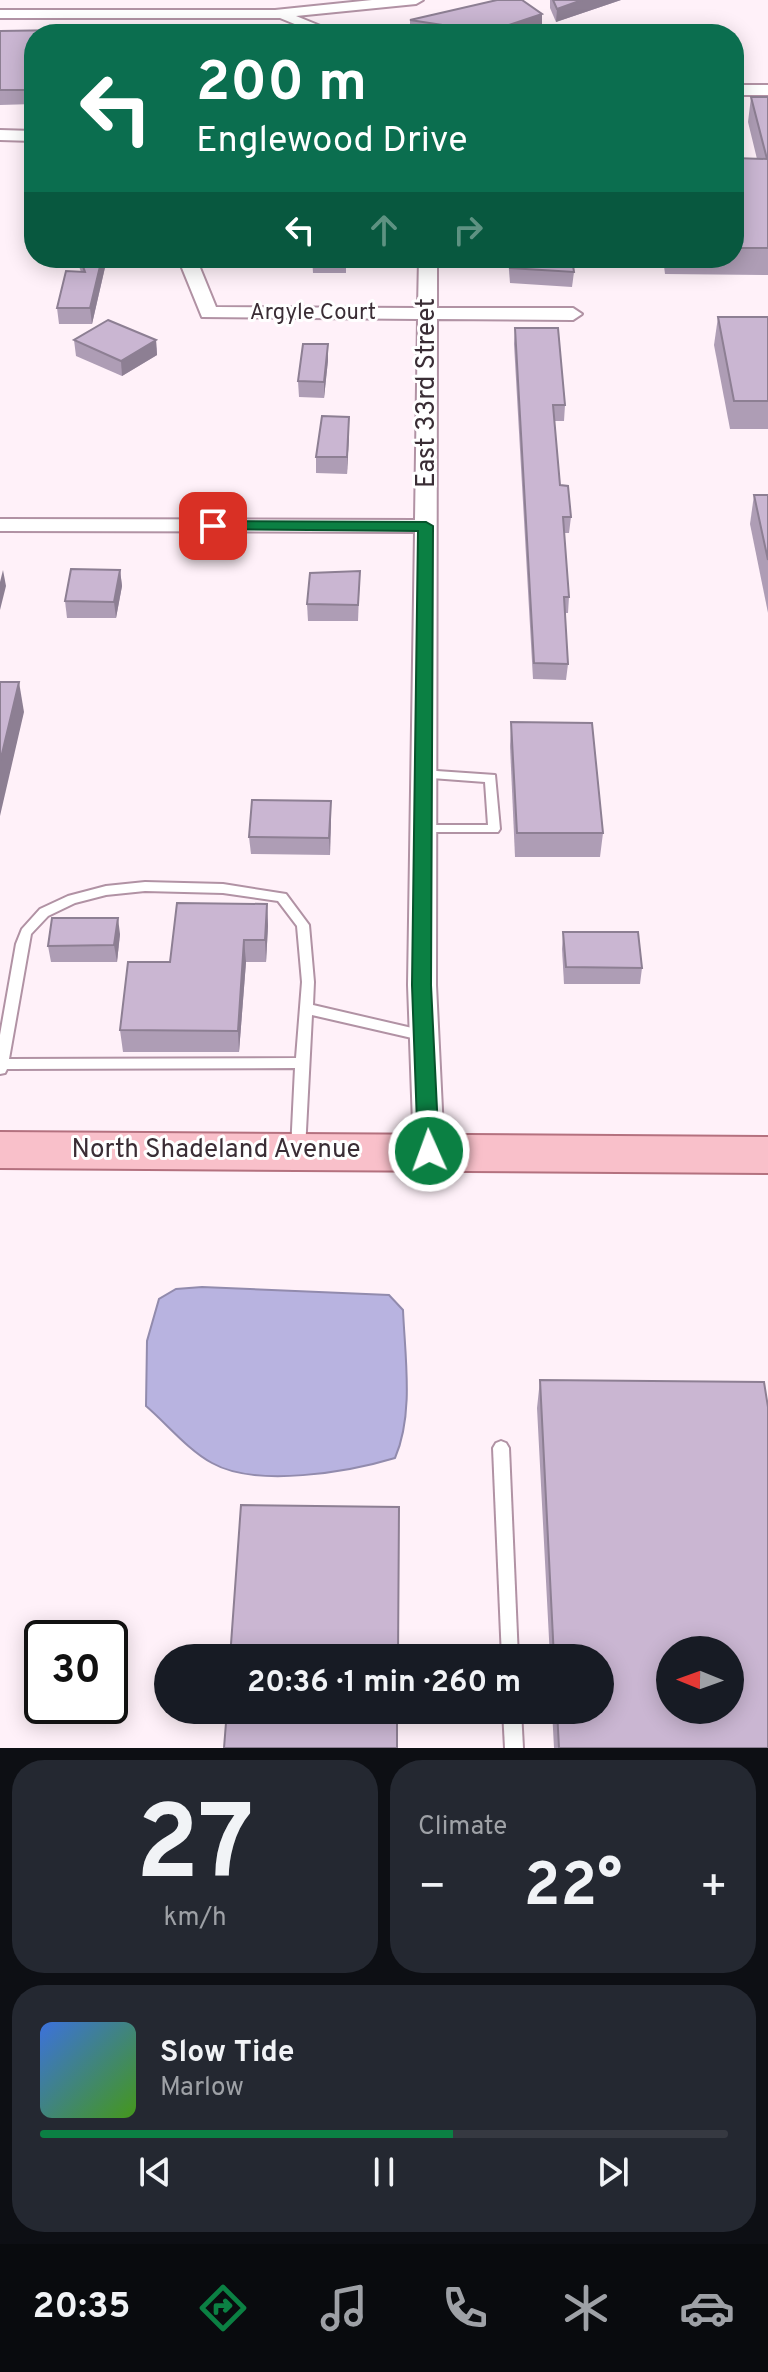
<!DOCTYPE html>
<html lang="en">
<head>
<meta charset="utf-8">
<style>
  :root { --surface:#171b24; --page:#242831; --text:#f1f3f6; --muted:#9ea1a6; --line:#363941; --accent:#0b8043 }
  body { margin:0; font-family:Overpass,sans-serif; background:var(--page); color:var(--text); height:100vh; display:flex; flex-direction:column; font-size:30px; white-space:nowrap }
  * { box-sizing:border-box; margin:0 }
  p { font-size:26px; color:var(--muted) }
  .icon { flex:none; width:44px; height:44px; fill:none; stroke:currentColor; stroke-width:2; stroke-linecap:round; stroke-linejoin:round }
  .map { position:relative; height:1748px; overflow:hidden }
  .sheet { display:flex; flex-direction:column; gap:12px; padding:12px; background:#0d0f14; flex:1 }
  .sheet>* { flex:none }
  .banner { position:absolute; left:24px; top:24px; width:720px; height:244px; border-radius:32px; box-shadow:0 4px 20px #0003; background:#0b6e4f; color:#fff; overflow:hidden }
  .needle { width:52px; rotate:271deg }
  .fabs { position:absolute; left:656px; top:1636px; display:grid; gap:16px }
  .fabs a { display:grid; place-items:center; width:88px; height:88px; border-radius:50%; background:var(--surface); box-shadow:0 4px 20px #0003; font-size:40px }
  .speed { position:absolute; left:24px; top:1620px; display:flex; gap:16px; font-size:40px; font-weight:700; text-align:center }
  .speed>* { display:grid; place-content:center; width:104px; height:104px; border-radius:50%; background:var(--surface); box-shadow:0 4px 20px #0003; line-height:1 }
  .speed .limit { border:4px solid #111; border-radius:12px; background:#fff; color:#111 }
  .pin { position:absolute; display:grid; place-items:center; width:68px; height:68px; color:#fff; margin:-34px; border-radius:16px; box-shadow:0 4px 12px #0006 }
  .me { position:absolute; width:88px; margin:-44px; rotate:358deg; stroke-linejoin:round; filter:drop-shadow(0 0 6px #0008) }
  .turn { display:flex; align-items:center; gap:28px; height:168px; padding:0 40px; font-size:36px }
  .turn .icon { width:104px; height:104px; stroke-width:2.5 }
  .turn b { display:block; font-size:56px; line-height:68px }
  .lanes { display:flex; align-items:center; height:76px; padding:0 40px; background:#0003; justify-content:center; gap:40px; direction:ltr }
  .lanes .off { opacity:.35 }
  .big { font-size:60px; font-weight:700; line-height:1.1 }
  .sheet .tile { flex:1; display:flex; flex-direction:column; justify-content:center; gap:12px; min-width:0; padding:0 28px; border-radius:32px; background:var(--page) }
  .sheet .dial { align-items:center; gap:0 }
  .dial b { font-size:104px; line-height:1 }
  .song { display:flex; align-items:center; gap:24px }
  .cover { width:96px; height:96px; border-radius:12px; background:linear-gradient(135deg,hsl(220 70% 55%),hsl(100 70% 35%)) }
  .played { height:8px; border-radius:4px; background:linear-gradient(90deg,var(--accent) 60%,var(--line) 60%) }
  .keys { display:flex; justify-content:space-around; direction:ltr }
  .heat { display:flex; justify-content:space-between; align-items:center; font-size:44px; direction:ltr }
  .sheet .tiles { flex:1; display:grid; gap:12px; grid-template-columns:1fr 1fr }
  .tile:last-child { grid-column:span 2 }
  .trip { position:absolute; left:154px; top:1644px; width:460px; height:80px; border-radius:40px; background:var(--surface); box-shadow:0 4px 20px #0003; font-weight:700; line-height:80px; text-align:center }
  .menu { display:flex; height:128px; justify-content:space-around; align-items:center; background:#090b0e; color:var(--muted) }
  .menu .icon { width:56px; height:56px }
  .menu .on { color:var(--accent) }
  .menu b { font-size:36px; color:var(--text) }
  .map>svg:first-child { display:block }
</style>
</head>
<body>
<div class="map">
<svg width="768" height="1748" viewBox="0 0 768 1748">
  <rect width="100%" height="100%" fill="#fff1f9"/>
  <path fill="#b8b3e0" stroke="#928bad" stroke-width="2" d="M202,1287l187,8 14,15c2,47 11,104 -8,148 -46,14 -139,30 -183,5 -24,-13 -45,-39 -66,-57l1,-65 12,-42 17,-10z"/>
  <g fill="none" stroke-linecap="round" stroke-linejoin="round">
    <defs>
      <g id="lane">
        <path d="M422,770l73,5 5,54 -2,3h-80l-2,-3 2,-3 4,-1h66l-3,-43 -67,-5 -2,-3z"/>
        <path d="M145,882l78,2 63,10 23,31 5,57 -1,23 112,26 5,1 1,4 -1,4 -5,1 -113,-26 -7,135 -2,4 -5,2 -5,-2 -2,-4 4,-82 -288,1 -2,4 -5,1v-39l16,-91 6,-15 18,-20 28,-13 38,-10zM145,891l78,2 55,8 19,25 5,56 -6,76 -287,1 22,-125 17,-18 27,-13 31,-8z"/>
        <path d="M501,1441l5,2 3,5 9,210h-16l-9,-210 3,-5z"/>
        <path d="M503,1710h18l2,38h-18z"/>
      </g>
      <g id="street">
        <path d="M372,0h51l-7,4 -120,12 44,18h-21l-39,-16h-280v-8h275z"/>
        <rect x="734" y="85" width="34" height="10"/>
        <path d="M0,130l34,1v10l-34,-1z"/>
        <path d="M178,258h18l20,49 202,1 1,-50h18v50h136l9,6 -9,6 -136,-1 -1,666 8,166 -5,8 -10,4 -10,-4 -5,-8 -6,-166 7,-453 -415,-1v-12l415,1 3,-201 -216,-2z"/>
      </g>
      <path id="primary" d="M0,1132l768,5v36l-768,-5z"/>
    </defs>
    <use href="#lane" stroke="#b192a4" stroke-width="4"/>
    <use href="#street" stroke="#b192a4" stroke-width="4"/>
    <use href="#primary" stroke="#b4717f" stroke-width="4"/>
    <use href="#lane" fill="#fff" fill-rule="evenodd"/>
    <use href="#street" fill="#fff" fill-rule="evenodd"/>
    <use href="#primary" fill="#f9c0ca" fill-rule="evenodd"/>
  </g>
  <g fill="#ae9db5">
    <path d="M550,0h71l-65,22 -6,-14z"/>
    <path d="M542,14v13l-20,7h-112v-14z"/>
    <path d="M0,31l34,3v70l-34,1z"/>
    <path d="M751,97h17v178l-103,-1 -2,-16h71v-100l23,1 -9,-37z"/>
    <path d="M76,258h29l1,5 -14,61h-33l-2,-16 24,-36z"/>
    <path d="M312,258h34v15h-33z"/>
    <path d="M508,258h64l2,14 -2,15 -62,-4z"/>
    <path d="M718,317h50v112h-38l-16,-84z"/>
    <path d="M515,328l50,77 -1,16h-10l6,64 11,32 -2,16h-5l5,64 -1,16h-3l3,51 -2,16 -33,-1 -19,-335z"/>
    <path d="M74,340h82l1,15 -35,21 -46,-20z"/>
    <path d="M328,344v16l-4,38 -25,-1 -1,-16z"/>
    <path d="M349,433l-2,41 -31,-1v-16z"/>
    <path d="M754,495h14v118l-18,-89z"/>
    <path d="M120,570l2,16 -6,32h-49l-2,-17z"/>
    <path d="M360,571l-2,50h-50l-1,-17z"/>
    <path d="M511,722l92,111 -3,24h-85l-5,-111z"/>
    <path d="M331,801l-1,54 -79,-1 -2,-17z"/>
    <path d="M267,904l1,22 -2,36h-20l-7,90h-116l-3,-22 50,-68z"/>
    <path d="M563,932l79,36 -2,16h-76l-2,-35z"/>
    <path d="M120,934l-3,28h-66l-3,-16z"/>
    <path d="M540,1380l228,368h-214l-2,-38h48v-52h-50l-13,-250z"/>
  </g>
  <g fill="#8d7f93">
    <path d="M582,0h39l-65,22 1,-13z"/>
    <path d="M542,14v13l-20,7h-34v-2z"/>
    <path d="M102,258h3l1,5 -14,61 -2,-16z"/>
    <path d="M156,340l1,15 -35,21 -1,-15z"/>
    <path d="M328,344v16l-4,38v-16z"/>
    <path d="M349,417v16l-2,41v-17z"/>
    <path d="M3,570l3,16 -6,24v-28z"/>
    <path d="M120,570l2,16 -6,32 -2,-16z"/>
    <path d="M19,682l5,30 -24,104v-54z"/>
    <path d="M331,801v17l-1,37 -1,-17z"/>
    <path d="M267,904l1,22 -2,36 -1,-22z"/>
    <path d="M118,918l2,16 -3,28 -3,-17z"/>
    <path d="M244,940l2,22 -7,90 -1,-21z"/>
  </g>
  <g fill="#cab6d2" stroke="#8d7f93" stroke-width="2" fill-rule="evenodd">
    <path d="M497,0h25l20,14 -54,18 -78,-12z"/>
    <path d="M553,0h29l-25,9z"/>
    <path d="M129,29l-1,5h-94v56h-34v-59z"/>
    <path d="M751,97h17v151h-34v-90l33,1z"/>
    <path d="M80,258h22l-12,50h-33l9,-37 19,1z"/>
    <path d="M510,258h62l2,14 -64,-4z"/>
    <path d="M718,317h50v84h-34z"/>
    <path d="M108,320l48,20 -35,21 -47,-21z"/>
    <path d="M515,328h43l7,77h-12l7,80 8,1 3,31h-8l6,80h-5l4,67 -34,-1z"/>
    <path d="M303,344h25l-4,38 -26,-1z"/>
    <path d="M322,416l27,1 -2,40h-31z"/>
    <path d="M754,495h14v65z"/>
    <path d="M71,569l49,1 -6,32 -49,-1z"/>
    <path d="M360,571l-2,34 -51,-1 3,-31z"/>
    <path d="M0,682h19l-19,80z"/>
    <path d="M511,722l81,1 11,110h-86z"/>
    <path d="M252,800l79,1 -2,37 -80,-1z"/>
    <path d="M177,903l90,1 -2,36h-21l-6,91 -118,-1 8,-68h42z"/>
    <path d="M52,918h66l-4,27 -66,1z"/>
    <path d="M563,932h75l4,36 -76,-1z"/>
    <path d="M540,1380l224,2 4,25v341h-209l-2,-38h43v-52h-46zM670,1650h60v60h-60z"/>
    <path d="M241,1505l158,2 -1,151h-168z"/>
    <path d="M227,1710h170v38h-173z"/>
  </g>
  <path fill="#0b8043" stroke="#07532c" stroke-width="2" d="M213,521l213,1 7,4 -2,459 8,166 -3,6 -7,2 -8,-2 -3,-6 -6,-166 6,-454 -211,-2v-7z"/>
  <g text-anchor="middle" dominant-baseline="central" stroke-width="6" stroke-linejoin="round" paint-order="stroke">
    <g font-size="22" fill="#3a2d35" stroke="#fff">
      <text x="313" y="313">Argyle Court</text>
    </g>
    <g font-size="26" fill="#3a2d35" stroke="#fff">
      <text transform="translate(427 393) rotate(-90)">East 33rd Street</text>
      <text x="216" y="1150">North Shadeland Avenue</text>
    </g>
  </g>
</svg>
<div class="fabs">
<a><svg class="needle" viewBox="-14 -14 28 28"><path d="M0-13l5 13h-10z" fill="#e53935"/><path d="M0 13l5-13h-10z" fill="#9ea1a6"/></svg></a>
</div>
<div class="speed"><div class="limit">30</div></div>
<div class="pin" style="left:213px;top:526px;background:#d93025"><svg class="icon" aria-label="arrive" viewBox="0 0 24 24"><path d="M6 21V4h12l-3 4 3 4H6"/></svg></div>
<svg class="me" style="left:429px;top:1151px" viewBox="-20 -20 40 40"><circle r="17" fill="#0b8043" stroke="#fff" stroke-width="3"/><path d="M0-11L8 9 0 5-8 9z" fill="#fff"/></svg>
<div class="trip">20:36 · 1 min · 260 m</div>
<div class="banner">
<div class="turn"><svg class="icon" aria-label="left" viewBox="0 0 24 24"><path d="M17 20v-9H6M10 6l-5 5 5 5"/></svg><div><b>200 m</b>Englewood Drive</div></div>
<div class="lanes"><svg class="icon" aria-label="left" viewBox="0 0 24 24"><path d="M17 20v-9H6M10 6l-5 5 5 5"/></svg><svg class="icon off" aria-label="ahead" viewBox="0 0 24 24"><path d="M12 20V5M6 11l6-6 6 6"/></svg><svg class="icon off" aria-label="right" viewBox="0 0 24 24"><path d="M7 20v-9h11M14 6l5 5-5 5"/></svg></div>
</div>
</div>
<section class="sheet">
<div class="tiles">
<div class="tile dial"><b>27</b><p>km/h</p></div>
<div class="tile"><p>Climate</p>
<div class="heat"><a>−</a><b class="big">22°</b><a>+</a></div>
</div>
<div class="tile">
<div class="song"><i class="cover"></i><div><b>Slow Tide</b><p>Marlow</p></div></div>
<div class="played"></div>
<div class="keys"><svg class="icon" aria-label="previous" viewBox="0 0 24 24"><path d="M18 5L8 12l10 7zM5 5v14"/></svg><svg class="icon" aria-label="pause" viewBox="0 0 24 24"><path d="M8 5v14M16 5v14"/></svg><svg class="icon" aria-label="next" viewBox="0 0 24 24"><path d="M6 5l10 7-10 7zM19 5v14"/></svg></div>
</div>
</div>
</section>
<nav class="menu">
<b>20:35</b>
<svg class="icon on" aria-label="directions" viewBox="0 0 24 24"><path d="M12 3l9 9-9 9-9-9zM9 14v-3h6M13 9l2 2-2 2"/></svg>
<svg class="icon" aria-label="music" viewBox="0 0 24 24"><path d="M9 18V5l10-2v13"/><circle cx="6" cy="18" r="3"/><circle cx="16" cy="16" r="3"/></svg>
<svg class="icon" aria-label="phone" viewBox="0 0 24 24"><path d="M5 4h4l2 5-3 2q2 4 5 5l2-3 5 2v4C11 20 4 13 5 4z"/></svg>
<svg class="icon" aria-label="climate" viewBox="0 0 24 24"><path d="M12 3v18M4 7l16 10M4 17L20 7"/></svg>
<svg class="icon" aria-label="car" viewBox="0 0 24 24"><path d="M5 17H2v-5l4-1 3-4h7l3 4 3 1v5h-3M9 17h6M6 11h13"/><circle cx="7" cy="17" r="2"/><circle cx="17" cy="17" r="2"/></svg>
</nav>
</body>
</html>
